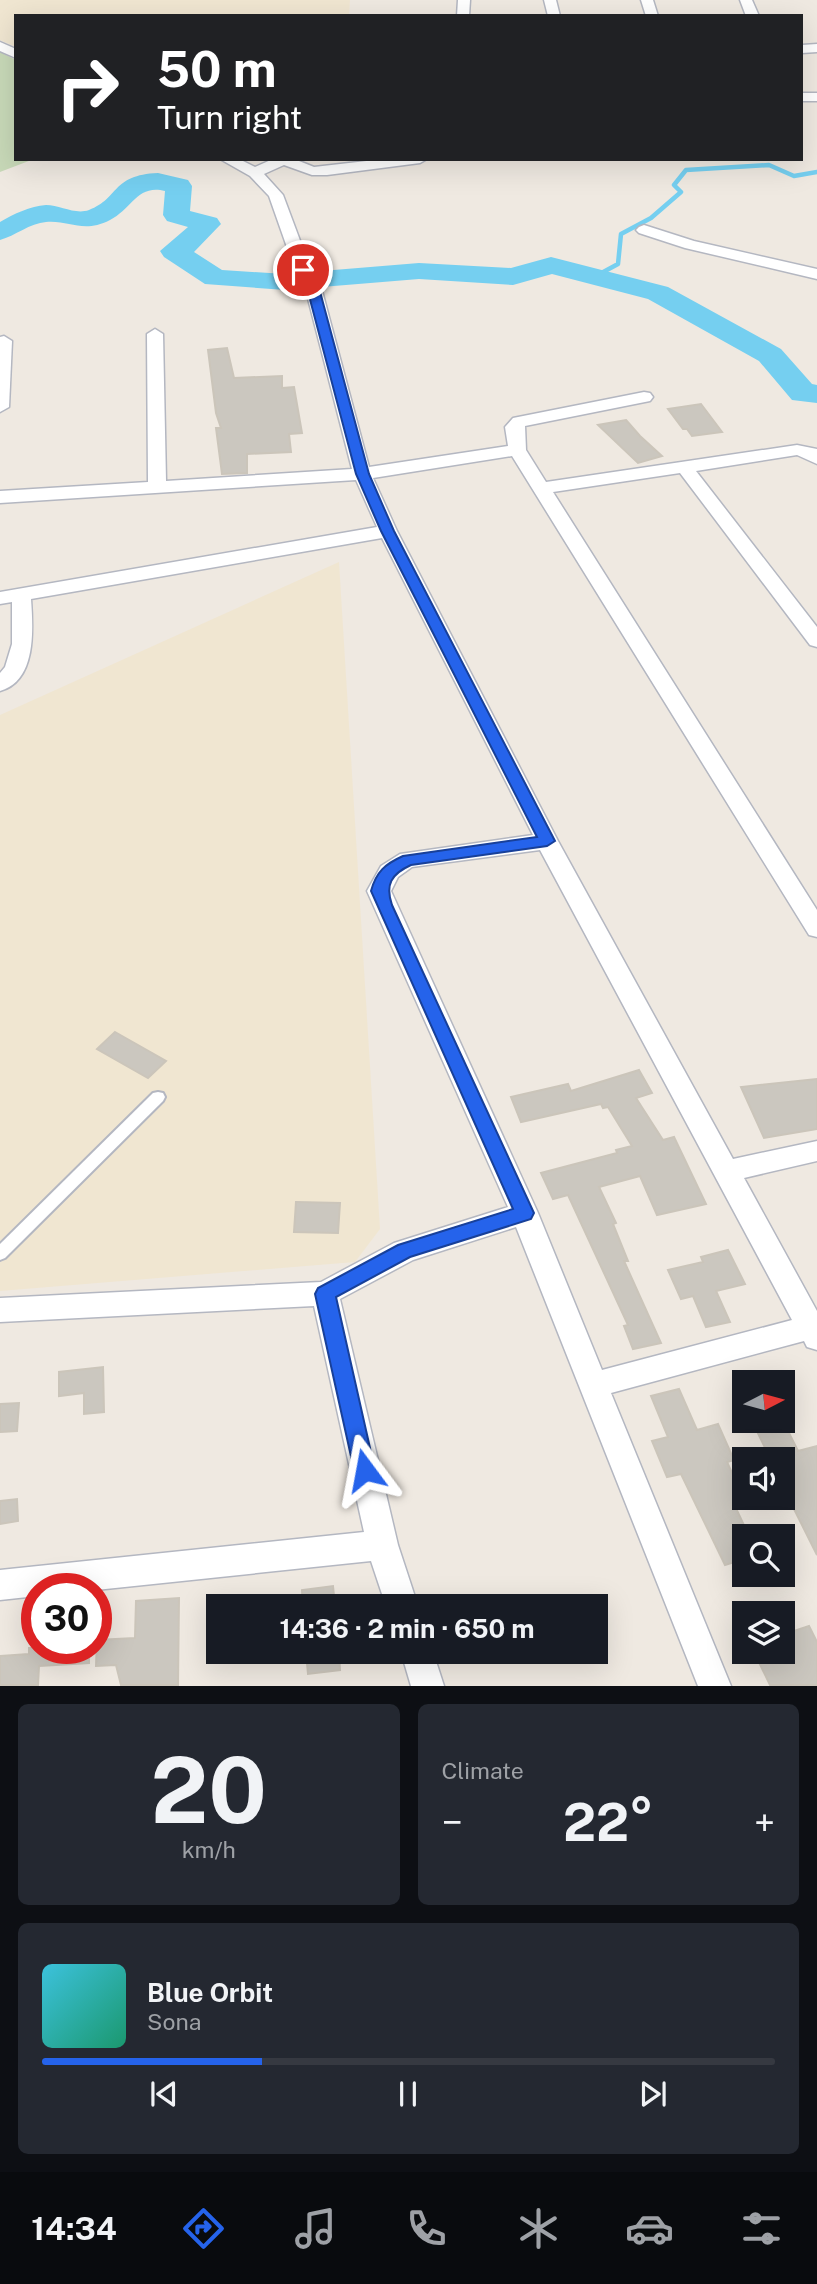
<!DOCTYPE html>
<html lang="en">
<head>
<meta charset="utf-8">
<style>
  :root { --surface:#171b24; --page:#242831; --text:#f1f3f6; --muted:#9ea1a6; --line:#363941; --accent:#2563eb }
  body { margin:0; font-family:"Public Sans",sans-serif; background:var(--page); color:var(--text); height:100vh; display:flex; flex-direction:column; font-size:26px; white-space:nowrap }
  * { box-sizing:border-box; margin:0 }
  p { font-size:23px; color:var(--muted) }
  .icon { flex:none; width:38px; height:38px; fill:none; stroke:currentColor; stroke-width:2; stroke-linecap:round; stroke-linejoin:round }
  .map { position:relative; height:1686px; overflow:hidden }
  .details { display:flex; flex-direction:column; gap:18px; padding:18px; background:#0d0f14; flex:1 }
  .details>* { flex:none }
  .top-card { position:absolute; left:14px; top:14px; width:789px; height:147px; border-radius:0px; box-shadow:0 7px 28px #0002; background:#202124; color:#fff; overflow:hidden }
  .needle { width:46px; rotate:84deg }
  .tools { position:absolute; left:732px; top:1370px; display:grid; gap:14px }
  .tools a { display:grid; place-items:center; width:63px; height:63px; border-radius:0px; background:var(--surface); box-shadow:0 7px 28px #0002; font-size:35px }
  .speed { position:absolute; left:21px; top:1573px; display:flex; gap:14px; font-size:35px; font-weight:700; text-align:center }
  .speed>* { display:grid; place-content:center; width:91px; height:91px; border-radius:50%; background:var(--surface); box-shadow:0 7px 28px #0002; line-height:1 }
  .speed .limit { border:10px solid #d22; background:#fff; color:#111 }
  .pin { position:absolute; display:grid; place-items:center; width:60px; height:60px; color:#fff; margin:-30px; border:4px solid #fff; border-radius:50%; box-shadow:0 2px 7px #0007 }
  .me { position:absolute; width:77px; margin:-38px; rotate:347deg; stroke-linejoin:round; filter:drop-shadow(0 0 5px #0008) }
  .turn { display:flex; align-items:center; gap:24px; height:147px; padding:0 28px; font-size:32px }
  .turn .icon { width:91px; height:91px; stroke-width:2.5 }
  .turn b { display:block; font-size:49px; line-height:60px }
  .big { font-size:52px; font-weight:700; line-height:1.1 }
  .details .card { flex:1; display:flex; flex-direction:column; justify-content:center; gap:10px; min-width:0; padding:0 24px; border-radius:10px; background:var(--page) }
  .details .dial { align-items:center; gap:0 }
  .dial b { font-size:91px; line-height:1 }
  .song { display:flex; align-items:center; gap:21px }
  .cover { width:84px; height:84px; border-radius:10px; background:linear-gradient(135deg,hsl(190 70% 55%),hsl(160 70% 35%)) }
  .played { height:7px; border-radius:4px; background:linear-gradient(90deg,var(--accent) 30%,var(--line) 30%) }
  .keys { display:flex; justify-content:space-around; direction:ltr }
  .heat { display:flex; justify-content:space-between; align-items:center; font-size:38px; direction:ltr }
  .details .tiles { flex:1; display:grid; gap:18px; grid-template-columns:1fr 1fr }
  .card:last-child { grid-column:span 2 }
  .trip { position:absolute; left:206px; top:1594px; width:402px; height:70px; border-radius:0px; background:var(--surface); box-shadow:0 7px 28px #0002; font-weight:700; line-height:70px; text-align:center }
  .dock { display:flex; height:112px; justify-content:space-around; align-items:center; background:#090b0e; color:var(--muted) }
  .dock .icon { width:49px; height:49px }
  .dock .selected { color:var(--accent) }
  .dock b { font-size:32px; color:var(--text) }
  .map>svg:first-child { display:block }
</style>
</head>
<body>
<div class="map">
<svg width="817" height="1686" viewBox="0 0 817 1686">
  <rect width="100%" height="100%" fill="#efe9e1"/>
  <g fill="#f0e6d1">
    <path d="M0,0h350l-1,16h-333v31l-16,-7z"/>
    <path d="M339,562l41,667 -25,33 -355,29v-576z"/>
  </g>
  <path fill="#c8d9b8" d="M0,52l16,8v99h18l-34,13z"/>
  <g fill="none" stroke-linecap="round" stroke-linejoin="round">
    <path stroke="#75cff0" stroke-width="4.5" d="M594,277l24,-13 3,-30 30,-16 30,-26 -7,-7 12,-15 83,-5 25,11 23,-4"/>
    <path fill="#75cff0" fill-rule="evenodd" d="M158,173l30,7 4,6 -2,25 27,7 4,6 -27,28 28,18 63,4 134,-11 92,5 40,-11 117,30 113,62 31,35 5,1v18l-25,-3 -33,-39 -111,-62 -96,-25 -39,11 -94,-6 -134,11 -80,-6 -41,-27 -4,-6 28,-24 -21,-6 -4,-6 2,-24c-28,-7 -33,18 -55,29 -27,14 -40,0 -64,2 -16,1 -31,14 -46,18v-18c14,-8 30,-16 46,-17 14,0 29,10 43,5 31,-12 22,-35 69,-37z"/>
  </g>
  <g fill="#cbc7bf" stroke="#cbc5ba" stroke-width="2">
    <path d="M227,348l7,30 48,-2v12l12,-1 8,46 -13,1 2,18 -44,2v19l-25,1 -6,-46h5l-5,-15 -8,-63z"/>
    <path d="M701,404l21,28 -30,4 -5,-7h-4l-15,-20z"/>
    <path d="M626,420l14,16 22,20 -24,7 -40,-38z"/>
    <path d="M115,1032l51,29 -18,17 -51,-29z"/>
    <path d="M639,1070l13,23 -16,5 27,42 11,-3 32,67 -49,11 -17,-39 -41,11 17,36 -3,1 15,37h-4l37,82 -28,6 -9,-23 4,-1 -60,-130 -15,4 -12,-26 76,-20 -1,-3 16,-4 -24,-39 -5,1 -2,-4 -80,18 -10,-25 57,-13 3,7z"/>
    <path d="M817,1079v50l-53,9 -23,-51z"/>
    <path d="M296,1202l44,1 -2,30 -44,-1z"/>
    <path d="M728,1250l17,34 -29,7 14,31 -24,5 -13,-31 -12,3 -13,-29 35,-8 -2,-5z"/>
    <path d="M103,1367l1,45 -20,2v-21l-25,3v-24z"/>
    <path d="M679,1389l18,41 21,-6 16,36 -7,2 18,39 -11,3 15,32h-5v23l-19,6 -44,-91 -14,3 -15,-36 16,-4 -17,-41z"/>
    <path d="M19,1403l-2,28 -17,1v-28z"/>
    <path d="M782,1419l16,32 19,-5v109l-35,-70v-25h-11l-19,-39z"/>
    <path d="M17,1499l1,22 -18,3v-23z"/>
    <path d="M333,1586l2,20h-32l-1,-16z"/>
    <path d="M179,1598l-1,87h-57l-5,-20 -20,1 1,-26 38,-2 1,-37z"/>
    <path d="M809,1626l8,16v43h-47l-16,-33h28v-17z"/>
    <path d="M29,1648h60v15l-50,3 -1,19h-38v-29l29,-2z"/>
    <path d="M306,1652h33l1,18 -32,4z"/>
  </g>
  <g fill="none" stroke-linecap="round" stroke-linejoin="round">
    <defs>
      <path id="lane" d="M158,1092l5,1 2,4 -2,4 -158,157 -5,2v-16l153,-151z"/>
      <g id="street">
        <path d="M458,0h12l-1,16h-12z"/>
        <path d="M544,0h12l4,16h-12z"/>
        <path d="M641,0h12l5,16h-12z"/>
        <path d="M740,0h12l7,16h-13z"/>
        <path d="M0,42l16,7v9l-16,-7z"/>
        <path d="M817,44v8l-15,1v-8z"/>
        <rect x="802" y="93" width="15" height="8"/>
        <path d="M220,159h19l16,8 18,-8h21l20,8 70,-8h43l-7,4 -93,12h-15l-28,-10 -20,9 19,21 28,75 10,17 48,180 139,-21 -3,-19 8,-9 131,-26 6,1 3,4 -3,4 -125,25 1,24 20,32 251,-37 20,4v15l-20,-9 -101,16 121,156v20l-7,-2 -130,-172 -127,19 264,418v27l-8,-2 -297,-479 -139,22 24,53 161,310 175,318 84,-18v20l-73,17 73,133v39l-10,-3 -3,-6 -193,52 120,293h-33l-182,-459 -103,33 -73,39 58,246 20,61h-32l-15,-45 -275,29 -59,-1v7l-37,4v-30l364,-38 -50,-226 -314,16v-24l321,-16 73,-39 114,-36 -141,-316 14,-25 19,-12 133,-19 -151,-297 -351,61c2,29 6,82 -31,92v-18l5,-6 7,-23v-42l-12,2v-12l377,-65 -21,-47 -356,23v-12l148,-9 -1,-148 8,-5 8,5 3,147 186,-12 -47,-182 -10,-17 -26,-74 -19,-20zM540,850l252,470 -190,50 -64,-157 -147,-322 7,-14 14,-10z"/>
        <path d="M644,225l50,16 123,28v10l-132,-31 -46,-15 -3,-3 3,-3z"/>
        <path d="M4,336l8,5 -3,66 -9,5v-75z"/>
        <path d="M401,1652h32l11,34h-33z"/>
      </g>
    </defs>
    <use href="#lane" stroke="#b4b7c1" stroke-width="4"/>
    <use href="#street" stroke="#b4b7c1" stroke-width="3"/>
    <use href="#lane" fill="#fff" fill-rule="evenodd"/>
    <use href="#street" fill="#fff" fill-rule="evenodd"/>
  </g>
  <path fill="#2563eb" stroke="#184099" stroke-width="2" d="M300,267h7l12,21 50,186 25,57 161,310 -8,5 -136,19c-20,9 -26,20 -19,40l142,308 -3,6 -121,38 -74,40 39,173 -3,6 -7,3 -8,-3 -3,-6 -39,-176 3,-6 80,-43 115,-36 -142,-318c5,-19 14,-27 32,-35l134,-19 -156,-306 -25,-57 -49,-186 -9,-18z"/>
</svg>
<div class="tools">
<a><svg class="needle" viewBox="-14 -14 28 28"><path d="M0-13l5 13h-10z" fill="#e53935"/><path d="M0 13l5-13h-10z" fill="#9ea1a6"/></svg></a>
<a><svg class="icon" aria-label="sound" viewBox="0 0 24 24"><path d="M4 9h4l5-4v14l-5-4H4zM17 9q2 3 0 6"/></svg></a>
<a><svg class="icon" aria-label="search" viewBox="0 0 24 24"><circle cx="10" cy="10" r="6"/><path d="M15 15l6 6"/></svg></a>
<a><svg class="icon" aria-label="layers" viewBox="0 0 24 24"><path d="M12 4l9 5-9 5-9-5zM3 14l9 5 9-5"/></svg></a>
</div>
<div class="speed"><div class="limit">30</div></div>
<div class="pin" style="left:303px;top:270px;background:#d93025"><svg class="icon" aria-label="arrive" viewBox="0 0 24 24"><path d="M6 21V4h12l-3 4 3 4H6"/></svg></div>
<svg class="me" style="left:365px;top:1470px" viewBox="-20 -20 40 40"><path d="M0-17L14 15 0 8-14 15z" fill="#2563eb" stroke="#fff" stroke-width="4"/></svg>
<div class="trip">14:36 · 2 min · 650 m</div>
<div class="top-card">
<div class="turn"><svg class="icon" aria-label="right" viewBox="0 0 24 24"><path d="M7 20v-9h11M14 6l5 5-5 5"/></svg><div><b>50 m</b>Turn right</div></div>
</div>
</div>
<section class="details">
<div class="tiles">
<div class="card dial"><b>20</b><p>km/h</p></div>
<div class="card"><p>Climate</p>
<div class="heat"><a>−</a><b class="big">22°</b><a>+</a></div>
</div>
<div class="card">
<div class="song"><i class="cover"></i><div><b>Blue Orbit</b><p>Sona</p></div></div>
<div class="played"></div>
<div class="keys"><svg class="icon" aria-label="previous" viewBox="0 0 24 24"><path d="M18 5L8 12l10 7zM5 5v14"/></svg><svg class="icon" aria-label="pause" viewBox="0 0 24 24"><path d="M8 5v14M16 5v14"/></svg><svg class="icon" aria-label="next" viewBox="0 0 24 24"><path d="M6 5l10 7-10 7zM19 5v14"/></svg></div>
</div>
</div>
</section>
<nav class="dock">
<b>14:34</b>
<svg class="icon selected" aria-label="directions" viewBox="0 0 24 24"><path d="M12 3l9 9-9 9-9-9zM9 14v-3h6M13 9l2 2-2 2"/></svg>
<svg class="icon" aria-label="music" viewBox="0 0 24 24"><path d="M9 18V5l10-2v13"/><circle cx="6" cy="18" r="3"/><circle cx="16" cy="16" r="3"/></svg>
<svg class="icon" aria-label="phone" viewBox="0 0 24 24"><path d="M5 4h4l2 5-3 2q2 4 5 5l2-3 5 2v4C11 20 4 13 5 4z"/></svg>
<svg class="icon" aria-label="climate" viewBox="0 0 24 24"><path d="M12 3v18M4 7l16 10M4 17L20 7"/></svg>
<svg class="icon" aria-label="car" viewBox="0 0 24 24"><path d="M5 17H2v-5l4-1 3-4h7l3 4 3 1v5h-3M9 17h6M6 11h13"/><circle cx="7" cy="17" r="2"/><circle cx="17" cy="17" r="2"/></svg>
<svg class="icon" aria-label="filters" viewBox="0 0 24 24"><path d="M4 7h16M4 17h16"/><circle cx="9" cy="7" r="2"/><circle cx="15" cy="17" r="2"/></svg>
</nav>
</body>
</html>
